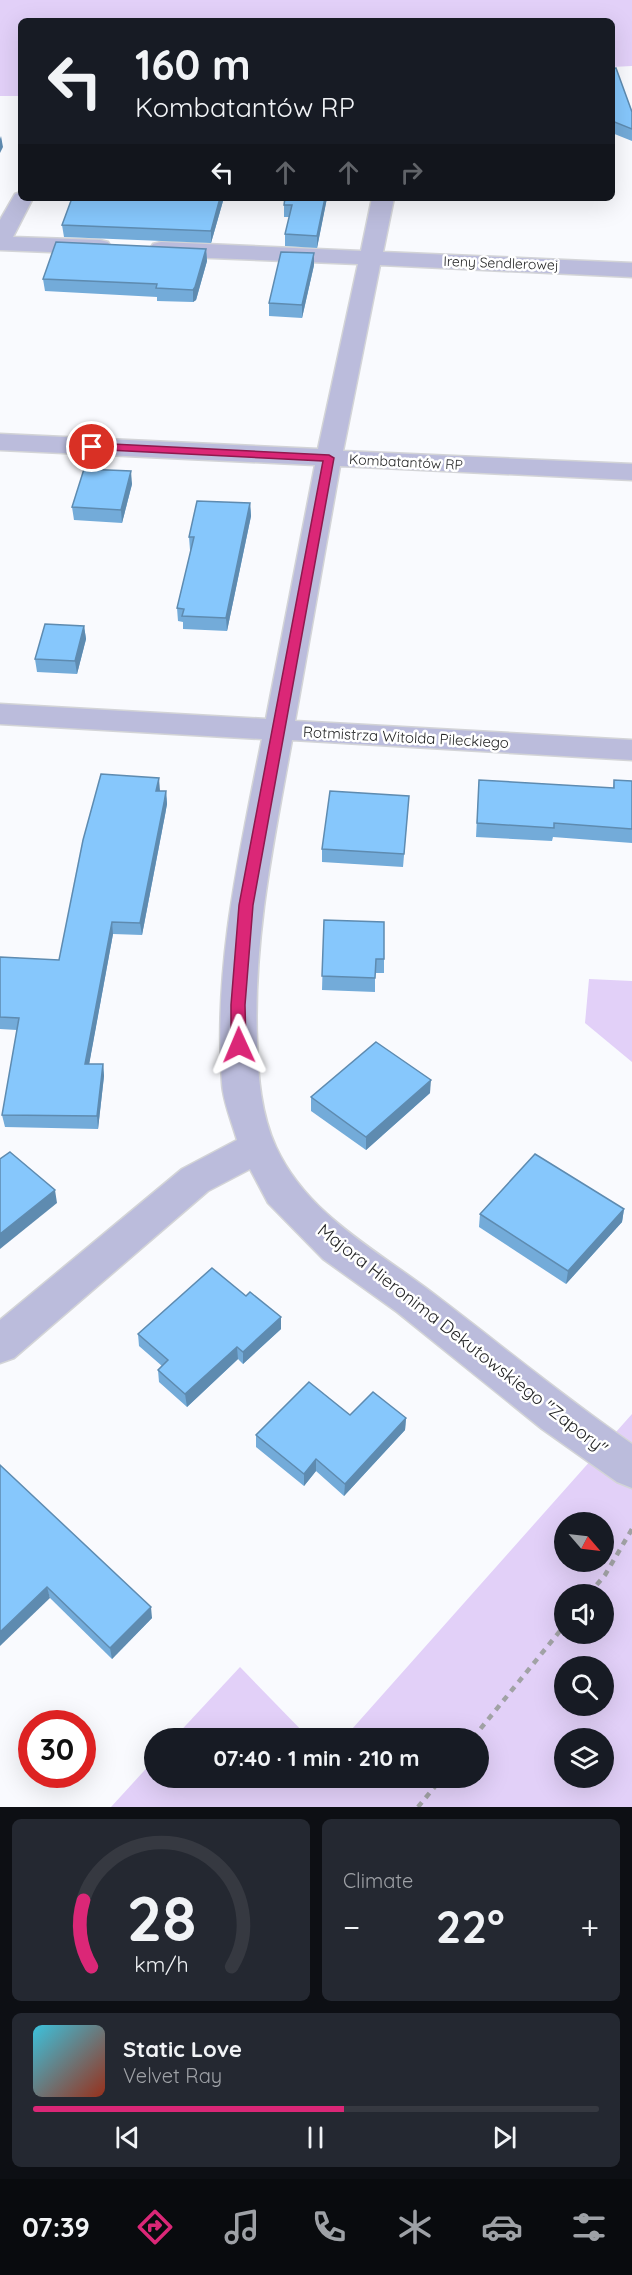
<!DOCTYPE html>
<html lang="en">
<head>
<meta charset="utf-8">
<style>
  :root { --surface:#171b24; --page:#242831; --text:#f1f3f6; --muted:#9ea1a6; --line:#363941; --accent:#db2777 }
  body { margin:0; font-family:Quicksand,sans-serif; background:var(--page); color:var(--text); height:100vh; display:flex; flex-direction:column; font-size:22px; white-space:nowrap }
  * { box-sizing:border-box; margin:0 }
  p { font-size:20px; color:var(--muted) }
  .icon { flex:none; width:33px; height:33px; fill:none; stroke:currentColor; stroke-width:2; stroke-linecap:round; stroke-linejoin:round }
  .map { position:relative; height:1807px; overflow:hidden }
  .sheet { display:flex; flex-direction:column; gap:12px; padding:12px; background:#0d0f14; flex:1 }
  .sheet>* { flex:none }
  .guide { position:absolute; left:18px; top:18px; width:597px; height:183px; border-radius:9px; box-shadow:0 6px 24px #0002; background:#171b24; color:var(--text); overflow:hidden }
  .needle { width:39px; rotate:118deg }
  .tools { position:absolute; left:554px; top:1512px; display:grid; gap:12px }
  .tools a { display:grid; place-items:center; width:60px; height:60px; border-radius:50%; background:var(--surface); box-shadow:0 6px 24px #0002; font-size:30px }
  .speed { position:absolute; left:18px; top:1710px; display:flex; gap:12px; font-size:30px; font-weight:700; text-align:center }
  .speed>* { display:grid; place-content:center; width:78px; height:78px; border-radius:50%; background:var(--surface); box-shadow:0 6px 24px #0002; line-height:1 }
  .speed .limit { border:9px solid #d22; background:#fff; color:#111 }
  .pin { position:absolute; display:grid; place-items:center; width:51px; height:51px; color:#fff; margin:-26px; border:3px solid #fff; border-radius:50%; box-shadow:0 2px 6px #0007 }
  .me { position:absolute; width:66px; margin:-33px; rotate:359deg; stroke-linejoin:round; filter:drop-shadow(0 0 4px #0008) }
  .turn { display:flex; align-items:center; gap:21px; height:126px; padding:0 18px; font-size:27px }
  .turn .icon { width:78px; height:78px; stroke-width:2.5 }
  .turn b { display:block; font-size:42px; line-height:51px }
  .lanes { display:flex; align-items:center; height:57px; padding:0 18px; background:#0003; justify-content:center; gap:30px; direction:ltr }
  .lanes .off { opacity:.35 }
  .big { font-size:45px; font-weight:800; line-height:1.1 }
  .sheet .tile { flex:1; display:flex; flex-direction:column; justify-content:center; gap:9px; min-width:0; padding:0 21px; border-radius:9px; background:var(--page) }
  .sheet .dial { align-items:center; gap:0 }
  .dial svg { height:156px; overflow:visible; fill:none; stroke:var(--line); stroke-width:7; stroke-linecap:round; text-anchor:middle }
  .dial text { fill:var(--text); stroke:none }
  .song { display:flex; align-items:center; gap:18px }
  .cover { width:72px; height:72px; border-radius:9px; background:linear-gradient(135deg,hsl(190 70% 55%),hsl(10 70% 35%)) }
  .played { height:6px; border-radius:3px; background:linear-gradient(90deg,var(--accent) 55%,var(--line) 55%) }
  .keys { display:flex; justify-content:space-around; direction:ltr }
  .heat { display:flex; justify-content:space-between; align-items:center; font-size:33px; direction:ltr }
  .sheet .tiles { flex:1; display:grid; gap:12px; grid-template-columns:1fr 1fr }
  .tile:last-child { grid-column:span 2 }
  .trip { position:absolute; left:144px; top:1728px; width:345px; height:60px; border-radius:30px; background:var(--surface); box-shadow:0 6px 24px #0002; font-weight:800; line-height:60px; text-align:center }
  .menu { display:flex; height:96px; justify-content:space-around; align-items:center; background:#090b0e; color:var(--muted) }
  .menu .icon { width:42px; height:42px }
  .menu .current { color:var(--accent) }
  .menu b { font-size:27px; color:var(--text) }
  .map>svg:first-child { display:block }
</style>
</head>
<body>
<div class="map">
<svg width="632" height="1807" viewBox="0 0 632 1807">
  <rect width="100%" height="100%" fill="#f9fafe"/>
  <g fill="#e2d0f8" fill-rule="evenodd">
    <path d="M0,0h632v66l-20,1v-46h-591v75h-21z"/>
    <path d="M589,979l43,2v81l-47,-39z"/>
    <path d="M632,1414v393h-521l43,-47v18h324v-40h-134zM564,1522h39v40h-39zM564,1594h39v40h-39zM564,1666h39v40h-39zM564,1738h39v40h-39z"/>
    <path d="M240,1667l69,71h-135z"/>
  </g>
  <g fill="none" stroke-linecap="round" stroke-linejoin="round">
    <defs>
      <g id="street">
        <path d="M21,192v6h12l-20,39 87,3 8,2 3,5 -3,5 -8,2 -100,-4v-30l15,-26z"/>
        <path d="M372,198h22l-11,54 249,11v14l-252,-12 -37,186 289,13v16l-292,-14 -45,255 337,19v20l-340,-20c-18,100 -39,199 -35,301 1,36 4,73 19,106 30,65 95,100 150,141 69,52 135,107 206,156v44l-15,-6 -75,-53 -145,-117 -74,-53 -55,-56 -18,-34 -42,22 -194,167 -14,5v-43l182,-151 55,-29c-5,-18 -14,-38 -15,-57 -9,-117 18,-231 40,-344l-262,-15v-20l266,15 49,-254 -315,-15v-16l318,15 40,-185 -197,-8 -8,-2 -3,-5 3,-5 8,-2 200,9z"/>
      </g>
    </defs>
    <use href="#street" stroke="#d3d4d7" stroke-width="3"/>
    <g stroke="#a1a2a5" stroke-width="4.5" stroke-dasharray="6 6" stroke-linecap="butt">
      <path d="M589,1594l16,-19 27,-46"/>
      <path d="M473,1738l91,-112"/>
      <path d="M418,1807l24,-29"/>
    </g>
    <use href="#street" fill="#bbbcdc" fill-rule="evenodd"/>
  </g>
  <g fill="#73abd9">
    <path d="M612,69l20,43v29l-20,-8z"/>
    <path d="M327,198l-10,50 -32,-2v-12l5,-17h-6v-12z"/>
    <path d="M223,201l-12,42 -147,-6 -2,-12z"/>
    <path d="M206,249l1,12 -11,39 -3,2 -36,-1v-4l-112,-6 -2,-12z"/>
    <path d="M314,265l-12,53 -33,-2v-13z"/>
    <path d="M132,484l-10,39 -48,-3 -2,-13z"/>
    <path d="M250,503l1,13 -24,115 -44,-2v-7l-5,-1 -1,-13 14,-58h-1l-1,-13z"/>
    <path d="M84,626l2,13 -9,35 -40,-2 -2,-13z"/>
    <path d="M479,780l134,8 1,-8 18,1v62l-79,-6 -1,4 -76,-4z"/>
    <path d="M160,791h6l1,13 -2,11 -23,120 -29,-1 -24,130h14l1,12 -6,53 -93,-2 -3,-12 15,-85 -17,-1v-72l59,3z"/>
    <path d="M408,809l-5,58 -81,-5v-13z"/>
    <path d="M324,920l60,39v14h-9v19l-53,-2z"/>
    <path d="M430,1093l-64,57 -55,-39v-14z"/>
    <path d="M624,1209l-2,13 -56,62 -87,-57 1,-13z"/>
    <path d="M246,1296l35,21v12l-38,35 -5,-5 -51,48 -28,-25 -1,-12 4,-4 -23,-20 -1,-12z"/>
    <path d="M350,1415l56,3 -1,12 -61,66 -28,-25 -12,15 -48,-39v-12z"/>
    <path d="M0,1465l152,153 -40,41 -62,-61z"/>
  </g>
  <g fill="#5e8bb0">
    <path d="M1,136l2,11 -3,6v-14z"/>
    <path d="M220,198h3v3l-12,42v-12z"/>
    <path d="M325,198h2l-10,50v-12z"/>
    <path d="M206,249l1,12 -11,39 -3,2v-12z"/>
    <path d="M314,253v12l-12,53v-13z"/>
    <path d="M131,471l1,13 -10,39 -1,-13z"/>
    <path d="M250,503l1,13 -24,115 -1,-13z"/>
    <path d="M84,626l2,13 -9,35 -2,-13z"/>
    <path d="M159,778l1,13h-4z"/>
    <path d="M166,791l1,13 -2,11 -23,120 -2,-12z"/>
    <path d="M112,922l1,12 -26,142 -2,-12z"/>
    <path d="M103,1064l1,12 -6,53 -1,-13z"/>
    <path d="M431,1080l-1,13 -64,57v-13z"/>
    <path d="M55,1190l2,13 -57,46v-15z"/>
    <path d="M624,1209l-2,13 -56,62 2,-13z"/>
    <path d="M281,1317v12l-38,35v-12z"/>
    <path d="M237,1347l1,12 -51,48 -2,-13z"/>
    <path d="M406,1418l-1,12 -61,66 1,-12z"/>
    <path d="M316,1459v12l-12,15v-12z"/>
    <path d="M47,1587l3,11 -50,48v-14z"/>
    <path d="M151,1607l1,11 -40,41 -2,-11z"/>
  </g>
  <g fill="#86c7fc" stroke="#5e8bb0" stroke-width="1.5">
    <path d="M616,68l16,44v17l-20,-8v-52z"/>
    <path d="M72,198h148l-9,33 -149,-6z"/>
    <path d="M285,198h40l-8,38 -32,-2 7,-29h-8z"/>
    <path d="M56,242l150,7 -11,38 -2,3 -37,-2 1,-4 -114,-5z"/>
    <path d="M281,252l33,1 -12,52 -33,-2z"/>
    <path d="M84,469l47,2 -10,39 -49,-3z"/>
    <path d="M197,501l53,2 -24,115 -44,-2 2,-7 -7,-1 17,-71h-5z"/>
    <path d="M45,624l39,2 -9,35 -40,-2z"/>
    <path d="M101,774l58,4 -3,13h10l-2,12 -24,120 -28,-1 -27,142h18l-6,52 -95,-1 17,-97 -19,-1v-60l59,3 24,-120z"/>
    <path d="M479,780l135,8v-8l18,1v48l-78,-6v5l-77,-5z"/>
    <path d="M330,791l79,5 -5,58 -82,-5z"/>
    <path d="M324,920l60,2v37h-8l-1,19 -53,-2z"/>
    <path d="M376,1042l55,38 -65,57 -55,-40z"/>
    <path d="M10,1152l45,38 -55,44v-75z"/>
    <path d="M535,1154l89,55 -56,62 -88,-57z"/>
    <path d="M212,1268l34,28 4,-4 31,25 -38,35 -6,-5 -52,47 -27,-24 10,-10 -30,-26z"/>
    <path d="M309,1382l41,33 23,-23 33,26 -61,66 -29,-25 -12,15 -48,-39z"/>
    <path d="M0,1465l151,142 -41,41 -63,-61 -47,45z"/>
  </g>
  <path fill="#db2777" stroke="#8e194d" stroke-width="1.5" d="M92,443l237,12 5,3 -81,447 -8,100 1,40 -2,4h-11l-2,-4v-40l8,-100 84,-444 -235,-12 -2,-2z"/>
  <g text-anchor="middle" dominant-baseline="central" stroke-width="5" stroke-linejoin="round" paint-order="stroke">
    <g font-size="14" fill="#252627" stroke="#fff">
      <text transform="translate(501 263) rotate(2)">Ireny Sendlerowej</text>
      <text transform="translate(406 462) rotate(3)">Kombatantów RP</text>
    </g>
    <g font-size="15" fill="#252627" stroke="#fff">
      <text transform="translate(406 737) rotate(3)">Rotmistrza Witolda Pileckiego</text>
    </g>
    <g font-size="18" fill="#252627" stroke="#fff">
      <text transform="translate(463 1339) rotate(38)">Majora Hieronima Dekutowskiego "Zapory"</text>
    </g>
  </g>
</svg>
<div class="tools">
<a><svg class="needle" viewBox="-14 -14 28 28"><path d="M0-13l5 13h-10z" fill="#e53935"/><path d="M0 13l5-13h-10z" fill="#9ea1a6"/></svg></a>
<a><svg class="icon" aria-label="sound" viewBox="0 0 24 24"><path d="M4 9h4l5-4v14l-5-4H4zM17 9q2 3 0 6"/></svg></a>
<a><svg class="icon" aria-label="search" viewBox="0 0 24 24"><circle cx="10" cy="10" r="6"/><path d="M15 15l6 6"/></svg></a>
<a><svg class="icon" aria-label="layers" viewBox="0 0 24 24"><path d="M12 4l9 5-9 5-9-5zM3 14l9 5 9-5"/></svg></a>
</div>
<div class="speed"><div class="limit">30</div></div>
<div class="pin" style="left:92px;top:447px;background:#d93025"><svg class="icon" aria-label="arrive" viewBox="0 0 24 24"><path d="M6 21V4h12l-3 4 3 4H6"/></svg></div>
<svg class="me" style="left:239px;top:1045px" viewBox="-20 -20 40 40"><path d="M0-17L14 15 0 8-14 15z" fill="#db2777" stroke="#fff" stroke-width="4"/></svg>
<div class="trip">07:40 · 1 min · 210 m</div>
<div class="guide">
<div class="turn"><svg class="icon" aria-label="left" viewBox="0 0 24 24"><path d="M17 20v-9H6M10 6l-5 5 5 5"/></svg><div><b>160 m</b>Kombatantów RP</div></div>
<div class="lanes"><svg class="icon" aria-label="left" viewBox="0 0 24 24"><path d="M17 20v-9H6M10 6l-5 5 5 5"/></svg><svg class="icon off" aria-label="ahead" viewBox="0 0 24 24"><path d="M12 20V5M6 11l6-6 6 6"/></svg><svg class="icon off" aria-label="ahead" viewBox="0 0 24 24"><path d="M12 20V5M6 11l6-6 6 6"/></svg><svg class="icon off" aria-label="right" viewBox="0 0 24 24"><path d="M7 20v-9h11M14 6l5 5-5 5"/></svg></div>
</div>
</div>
<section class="sheet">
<div class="tiles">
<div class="tile dial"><svg viewBox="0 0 100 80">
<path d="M14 69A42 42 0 1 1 86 69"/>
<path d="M14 69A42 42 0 0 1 10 35" stroke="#db2777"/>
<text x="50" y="56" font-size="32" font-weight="700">28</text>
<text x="50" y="72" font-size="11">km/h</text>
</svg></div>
<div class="tile"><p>Climate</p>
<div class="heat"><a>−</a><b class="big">22°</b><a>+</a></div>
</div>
<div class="tile">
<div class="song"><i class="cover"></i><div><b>Static Love</b><p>Velvet Ray</p></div></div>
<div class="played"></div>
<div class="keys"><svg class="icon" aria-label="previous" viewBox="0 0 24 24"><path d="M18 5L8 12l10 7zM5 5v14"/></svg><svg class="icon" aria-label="pause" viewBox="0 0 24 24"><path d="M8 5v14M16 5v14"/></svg><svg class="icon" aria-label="next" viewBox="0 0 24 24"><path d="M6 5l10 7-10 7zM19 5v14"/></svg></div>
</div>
</div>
</section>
<nav class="menu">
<b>07:39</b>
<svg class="icon current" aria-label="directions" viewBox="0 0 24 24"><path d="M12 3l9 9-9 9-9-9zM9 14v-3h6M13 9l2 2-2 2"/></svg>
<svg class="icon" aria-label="music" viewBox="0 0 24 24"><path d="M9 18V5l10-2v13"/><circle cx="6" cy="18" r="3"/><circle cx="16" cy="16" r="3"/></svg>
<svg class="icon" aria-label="phone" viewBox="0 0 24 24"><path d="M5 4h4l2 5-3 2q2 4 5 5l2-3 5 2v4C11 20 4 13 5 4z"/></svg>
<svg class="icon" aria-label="climate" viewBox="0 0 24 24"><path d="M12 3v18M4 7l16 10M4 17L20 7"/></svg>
<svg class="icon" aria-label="car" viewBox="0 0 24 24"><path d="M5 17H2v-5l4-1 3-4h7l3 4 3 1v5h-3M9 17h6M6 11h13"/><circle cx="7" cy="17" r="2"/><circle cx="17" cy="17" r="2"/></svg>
<svg class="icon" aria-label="filters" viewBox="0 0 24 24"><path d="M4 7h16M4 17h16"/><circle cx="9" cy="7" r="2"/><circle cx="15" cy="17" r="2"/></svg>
</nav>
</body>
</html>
